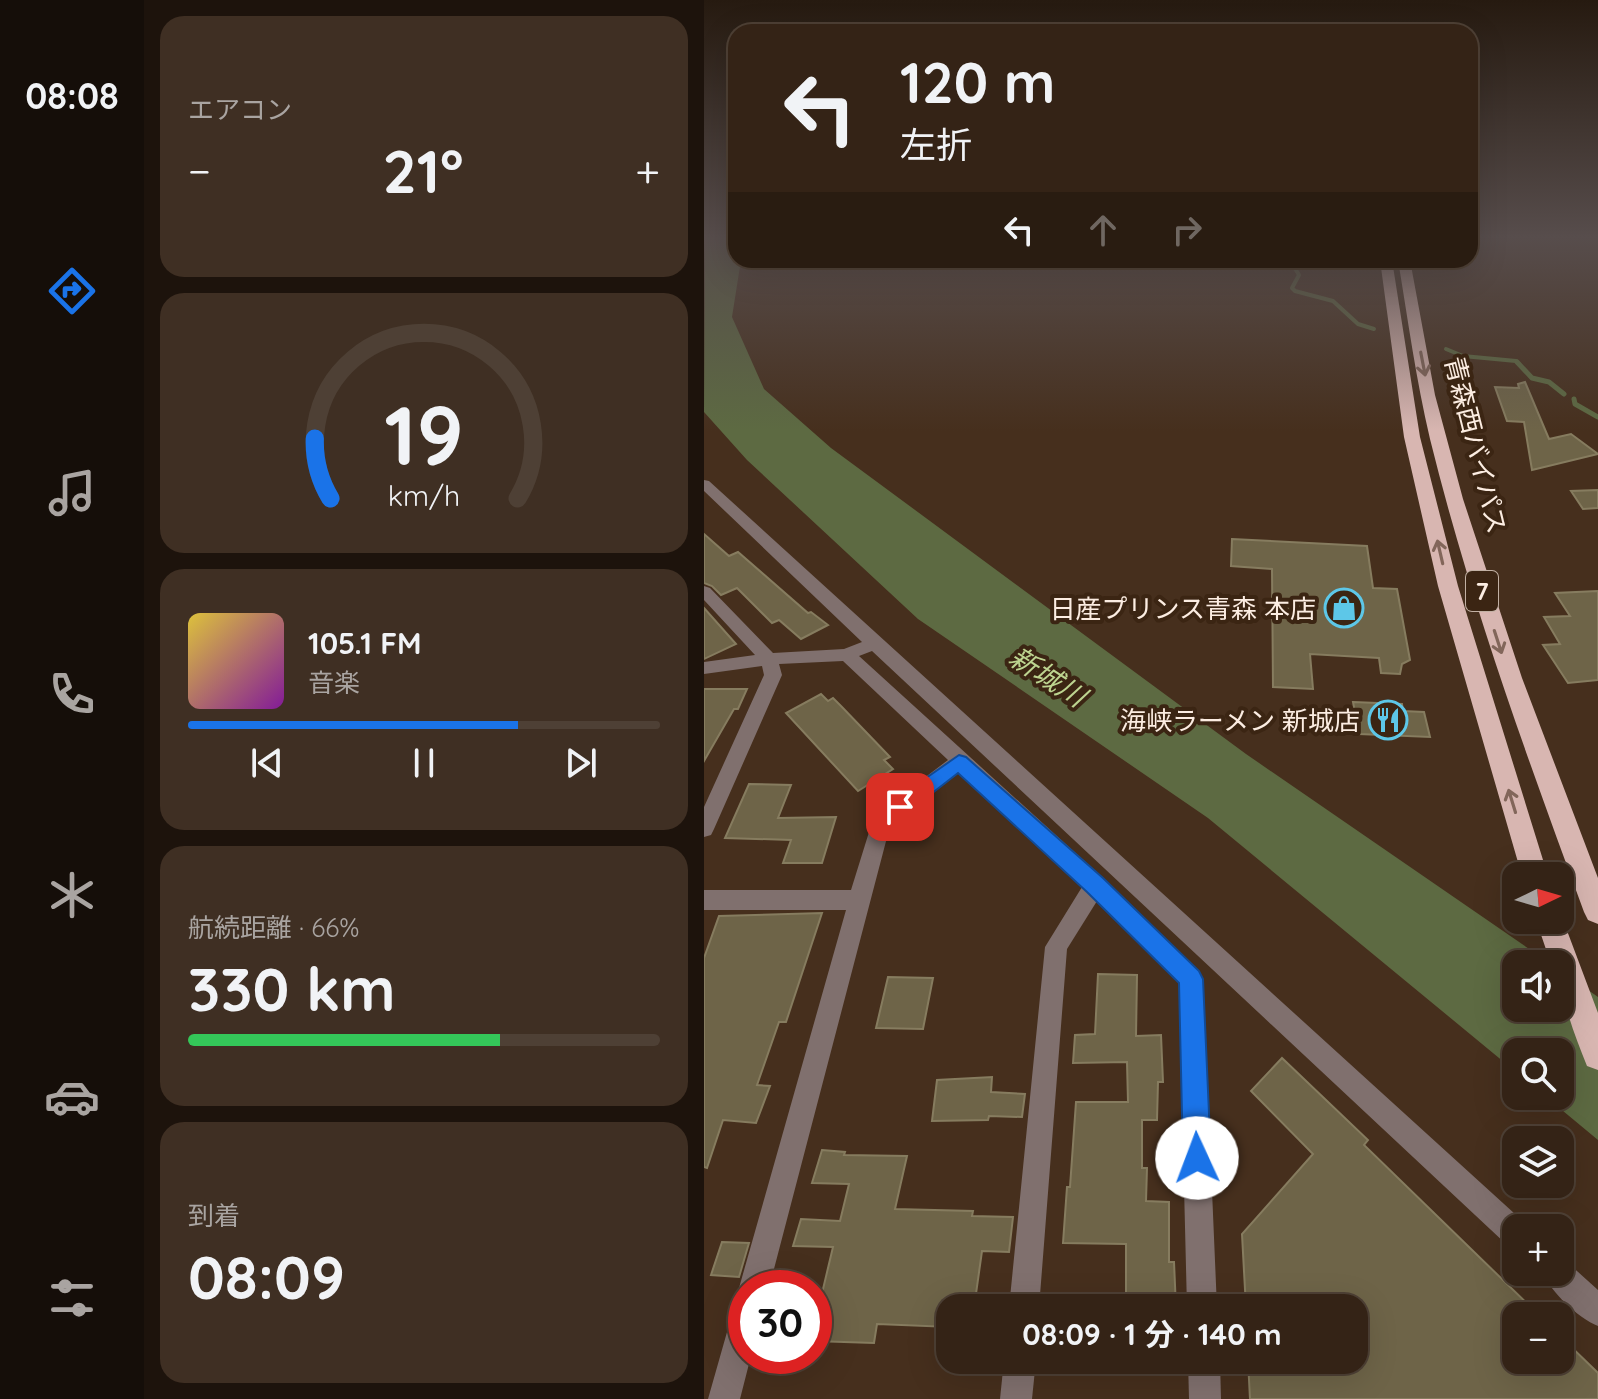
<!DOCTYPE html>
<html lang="ja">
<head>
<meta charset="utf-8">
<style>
  :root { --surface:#342316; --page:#3f2f23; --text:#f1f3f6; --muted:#a9a4a1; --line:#4e4035; --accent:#1a73e8 }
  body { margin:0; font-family:Quicksand,"Noto Sans JP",sans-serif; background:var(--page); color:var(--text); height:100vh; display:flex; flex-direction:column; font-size:30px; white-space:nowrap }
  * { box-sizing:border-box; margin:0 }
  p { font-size:26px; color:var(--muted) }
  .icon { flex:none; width:44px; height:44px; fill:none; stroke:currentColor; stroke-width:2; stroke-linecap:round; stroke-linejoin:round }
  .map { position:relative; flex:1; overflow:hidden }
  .drawer { display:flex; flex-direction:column; gap:16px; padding:16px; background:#1d130c; width:560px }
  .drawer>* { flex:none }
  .guide { position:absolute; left:24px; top:24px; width:750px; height:244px; border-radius:24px; box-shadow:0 8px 32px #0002,0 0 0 2px var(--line); background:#342316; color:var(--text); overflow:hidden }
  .needle { width:52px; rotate:85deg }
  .buttons { position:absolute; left:798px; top:862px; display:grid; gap:16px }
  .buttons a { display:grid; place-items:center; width:72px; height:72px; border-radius:16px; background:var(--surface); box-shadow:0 8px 32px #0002,0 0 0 2px var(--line); font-size:40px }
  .speed { position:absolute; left:24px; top:1270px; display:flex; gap:16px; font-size:40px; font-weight:700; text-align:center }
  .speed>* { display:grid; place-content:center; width:104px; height:104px; border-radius:50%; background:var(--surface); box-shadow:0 8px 32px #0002,0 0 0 2px var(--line); line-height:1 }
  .speed .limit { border:12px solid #d22; background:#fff; color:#111 }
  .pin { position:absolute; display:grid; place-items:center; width:68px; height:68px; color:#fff; margin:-34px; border-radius:16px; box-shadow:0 4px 12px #0006 }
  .me { position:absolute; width:88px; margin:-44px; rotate:358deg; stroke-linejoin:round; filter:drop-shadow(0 0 6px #0008) }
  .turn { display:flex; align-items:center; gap:28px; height:168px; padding:0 40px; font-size:36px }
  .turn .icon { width:104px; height:104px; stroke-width:2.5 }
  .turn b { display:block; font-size:56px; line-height:68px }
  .lanes { display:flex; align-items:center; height:76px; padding:0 40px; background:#0003; justify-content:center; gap:40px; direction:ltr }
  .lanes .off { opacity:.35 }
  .big { font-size:60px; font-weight:700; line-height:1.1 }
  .drawer .widget { flex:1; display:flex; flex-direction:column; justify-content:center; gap:12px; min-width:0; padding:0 28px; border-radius:24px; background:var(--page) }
  .drawer .dial { align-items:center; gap:0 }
  .dial svg { height:208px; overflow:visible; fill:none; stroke:var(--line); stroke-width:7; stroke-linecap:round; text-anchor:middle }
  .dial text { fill:var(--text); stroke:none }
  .song { display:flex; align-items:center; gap:24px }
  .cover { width:96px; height:96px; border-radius:12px; background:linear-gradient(135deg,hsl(50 70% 55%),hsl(290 70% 35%)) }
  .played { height:8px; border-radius:4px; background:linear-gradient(90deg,var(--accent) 70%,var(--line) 70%) }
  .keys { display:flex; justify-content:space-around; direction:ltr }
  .heat { display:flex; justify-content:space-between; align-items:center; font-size:44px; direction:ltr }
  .charge { height:12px; border-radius:6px; background:linear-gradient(90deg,#34c759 66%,var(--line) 0) }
  .trip { position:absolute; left:232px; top:1294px; width:432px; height:80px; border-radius:24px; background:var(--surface); box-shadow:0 8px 32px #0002,0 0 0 2px var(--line); font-weight:700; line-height:80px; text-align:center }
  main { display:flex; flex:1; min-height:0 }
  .menu { display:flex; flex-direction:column; width:144px; justify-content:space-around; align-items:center; background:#150e09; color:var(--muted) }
  .menu .icon { width:56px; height:56px }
  .menu .selected { color:var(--accent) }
  .menu b { font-size:36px; color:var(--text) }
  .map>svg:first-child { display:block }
</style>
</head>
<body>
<main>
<nav class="menu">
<b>08:08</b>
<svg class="icon selected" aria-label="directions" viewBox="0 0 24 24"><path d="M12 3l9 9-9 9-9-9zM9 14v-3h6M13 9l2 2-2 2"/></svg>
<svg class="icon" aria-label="music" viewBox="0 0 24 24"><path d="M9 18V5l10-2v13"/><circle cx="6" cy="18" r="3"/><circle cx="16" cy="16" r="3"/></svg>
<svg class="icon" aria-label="phone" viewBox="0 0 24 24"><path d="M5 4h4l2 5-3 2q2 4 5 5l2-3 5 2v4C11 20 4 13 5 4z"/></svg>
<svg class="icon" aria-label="climate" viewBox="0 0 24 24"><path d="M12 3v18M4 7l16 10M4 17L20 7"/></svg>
<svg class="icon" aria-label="car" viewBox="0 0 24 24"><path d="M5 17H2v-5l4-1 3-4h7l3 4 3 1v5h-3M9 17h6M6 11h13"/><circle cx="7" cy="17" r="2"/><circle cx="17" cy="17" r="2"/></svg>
<svg class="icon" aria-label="filters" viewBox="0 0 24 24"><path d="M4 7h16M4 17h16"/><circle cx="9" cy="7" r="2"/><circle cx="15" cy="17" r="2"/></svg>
</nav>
<section class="drawer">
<div class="widget"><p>エアコン</p>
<div class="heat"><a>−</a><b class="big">21°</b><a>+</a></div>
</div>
<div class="widget dial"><svg viewBox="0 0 100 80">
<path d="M14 69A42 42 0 1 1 86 69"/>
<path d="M14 69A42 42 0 0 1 8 46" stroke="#1a73e8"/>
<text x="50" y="56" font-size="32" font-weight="700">19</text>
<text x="50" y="72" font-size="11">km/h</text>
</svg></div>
<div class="widget">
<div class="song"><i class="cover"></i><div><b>105.1 FM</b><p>音楽</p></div></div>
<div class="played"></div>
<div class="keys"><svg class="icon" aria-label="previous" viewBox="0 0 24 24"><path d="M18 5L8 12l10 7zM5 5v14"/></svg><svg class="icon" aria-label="pause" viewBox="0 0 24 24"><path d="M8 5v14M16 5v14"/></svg><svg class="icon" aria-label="next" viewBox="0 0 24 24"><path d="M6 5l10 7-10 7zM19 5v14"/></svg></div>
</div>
<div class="widget"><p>航続距離 · 66%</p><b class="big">330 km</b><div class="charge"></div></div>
<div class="widget"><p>到着</p><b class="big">08:09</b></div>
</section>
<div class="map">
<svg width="894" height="1399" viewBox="0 0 894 1399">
  <rect width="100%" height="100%" fill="#462f1d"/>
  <path fill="#5d6a42" d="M1,235h31v25h5l-9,57 32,72 67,59 415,306 305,210h-35v44h44v-38l38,27v143l-53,-44h15v-44h-44v20l-308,-254 -290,-199 -171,-159 -43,-48z"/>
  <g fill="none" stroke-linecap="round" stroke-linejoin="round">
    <g stroke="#5d6a42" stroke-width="4">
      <path d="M580,260l9,5 6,10 -7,13 3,3 38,10 25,23 16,5"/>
      <path d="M742,349l17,7 53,5 3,3"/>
    </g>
    <g stroke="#5d6a42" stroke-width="5">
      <path d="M813,362l15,16 17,4 15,12"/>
      <path d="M870,399l1,5 23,13"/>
    </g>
  </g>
  <g fill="#6e6448" stroke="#867c5f" stroke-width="2">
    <path d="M821,382l24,57 22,-5 27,20 -66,16 -8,-48 -17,-1 -12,-34 24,1 -1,-4z"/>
    <path d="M894,490v18l-15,1 -12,-18z"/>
    <path d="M0,534l25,22 9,-4 70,61 3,-1 17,13 -27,14 -22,-19 -7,3 -35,-35 -16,7 -9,-9 -8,-3z"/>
    <path d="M528,539l135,7 6,42 24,1 13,71 -8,4 -2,10 -19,-1 -2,-15 -69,-4 3,35 -40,-2 -1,-118 -41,-3z"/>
    <path d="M894,591v89l-30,3 -25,-38 17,-1 -16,-27 26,-1 -15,-23z"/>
    <path d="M0,608l32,36 -32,15z"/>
    <path d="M0,689h43l-9,20h-4l-30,52z"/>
    <path d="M117,694l7,7 5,-3 8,8 49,51 -6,3 9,9 -35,22 -72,-78z"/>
    <path d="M649,702l49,2 1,7 21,1 6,25 -71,-3z"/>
    <path d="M45,784l42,1 -13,33 58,-1 -14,46h-39l8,-23 -66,-2z"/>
    <path d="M118,913l-36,109h-7l-22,63 13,1 -14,37 -33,-3 -16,48 -3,-1v-209l15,-42z"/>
    <path d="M394,974l39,1 -1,61 25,-1 2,47h-5l-1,38h-15v48h5l-1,33 23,1v60h5l2,46h-50v-64l-63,-1 4,-56h3l6,-85h52l-1,-40 -54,1 2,-28 20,-1z"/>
    <path d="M184,977l45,1 -10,51 -47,-1z"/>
    <path d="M578,1058l86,82 -4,5 176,171h-24v44h44v-24l38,37v26h-348l-2,-39h106v-52h-108l-4,-74 71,-80 -62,-63z"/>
    <path d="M288,1077l-1,15 34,2 -3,23 -33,-1 -1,4 -56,1 5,-41z"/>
    <path d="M118,1150l23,2 -1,3 63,1 -12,53 78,2 -1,5 41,1 -4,35 -27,-1 -8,57h-24v19l-73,-3 -3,19 -60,-2v-14l19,-80 -40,-1 8,-27 39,2 9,-37 -37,-1z"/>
    <path d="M18,1242l27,1 -10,34 -28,-2z"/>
  </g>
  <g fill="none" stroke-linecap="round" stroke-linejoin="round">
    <g fill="#80706e" fill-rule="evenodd">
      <path d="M0,480l5,1 817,743 2,4h-12v20l-10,-4 -634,-593 -13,5 244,222 96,93 4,8 14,329h-30l-8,-325 -82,-82 -30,48 -28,359h-30l36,-361 37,-60 -122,-115 -70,54 -121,462h-23v12l-3,-1 -4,-11 107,-378h-142v-20h147l23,-74 74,-56 -105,-99 -64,3 3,11 -68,154 -3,6 -7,2v-30l60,-132 -2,-9 -58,8v-12l51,-7 -51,-55v-14l6,2 63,65 71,-4 18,-7 -158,-151z"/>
      <path d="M856,1258l7,4 31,28v36c-20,-8 -47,-34 -56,-54h18z"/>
      <path d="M42,1303v53h5l-11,43h-32l23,-81 4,-11z"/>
      <path d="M300,1360h32l-4,39h-32z"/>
      <path d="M484,1360h32l1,39h-32z"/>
    </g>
    <g fill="#d8b6b1" fill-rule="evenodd">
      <path d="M676,260h12l28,177 38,149 90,290h-26l-84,-290 -34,-149z"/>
      <path d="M694,260h12l25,135 28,104 59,179 76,200v46l-10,-4 -4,-8c-57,-155 -114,-311 -154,-473 -14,-59 -22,-119 -32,-179z"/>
      <path d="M856,912l38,101v57l-11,-4c-13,-33 -27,-67 -27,-102h-9l-15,-44h24z"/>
    </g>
  </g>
  <defs><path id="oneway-shaft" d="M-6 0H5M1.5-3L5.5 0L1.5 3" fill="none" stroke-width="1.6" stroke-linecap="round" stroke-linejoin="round" transform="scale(2)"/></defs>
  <g stroke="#82665a">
    <use href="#oneway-shaft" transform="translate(719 364) rotate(79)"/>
    <use href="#oneway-shaft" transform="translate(736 552) rotate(-103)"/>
    <use href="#oneway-shaft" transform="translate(794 642) rotate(72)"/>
    <use href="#oneway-shaft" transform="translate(808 801) rotate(-107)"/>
  </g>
  <linearGradient id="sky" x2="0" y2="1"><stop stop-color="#261a10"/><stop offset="0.55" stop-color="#574d4c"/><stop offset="1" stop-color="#574d4c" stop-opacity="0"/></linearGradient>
  <rect width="894" height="431" fill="url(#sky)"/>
  <path fill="#1a73e8" stroke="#114b97" stroke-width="2" d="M255,755l7,2 137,121 96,93 4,8 8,179 -4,10 -10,4 -10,-4 -4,-10 -4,-175 -92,-91 -129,-119 -50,39h-15l-3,-5 3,-6z"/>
  <defs>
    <symbol id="shop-ring" viewBox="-11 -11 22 22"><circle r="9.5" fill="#3b2513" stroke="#5dc7e8" stroke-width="1.5"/><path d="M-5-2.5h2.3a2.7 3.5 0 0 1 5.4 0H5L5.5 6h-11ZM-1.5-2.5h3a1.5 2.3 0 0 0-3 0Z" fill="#5dc7e8"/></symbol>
    <symbol id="restaurant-ring" viewBox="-11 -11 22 22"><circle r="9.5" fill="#3b2513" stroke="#5dc7e8" stroke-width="1.5"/><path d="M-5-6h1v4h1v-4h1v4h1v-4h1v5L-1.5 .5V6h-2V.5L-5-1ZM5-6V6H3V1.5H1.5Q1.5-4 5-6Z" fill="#5dc7e8"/></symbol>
  </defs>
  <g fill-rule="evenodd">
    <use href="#shop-ring" x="618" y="586" width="44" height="44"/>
    <use href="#restaurant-ring" x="662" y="698" width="44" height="44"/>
  </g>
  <g text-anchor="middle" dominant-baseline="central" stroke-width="8" stroke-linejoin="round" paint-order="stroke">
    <rect fill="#3b2513" stroke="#c2b1a4" stroke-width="2" x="762" y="571" width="32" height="40" rx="6"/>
    <g font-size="24" font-weight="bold" fill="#fcede2">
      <text x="778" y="591">7</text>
    </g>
    <g font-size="26" fill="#fcede2" stroke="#3b2513">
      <text transform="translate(772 445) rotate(76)">青森西バイパス</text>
    </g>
    <g font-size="26" fill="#fcede2" stroke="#3b2513" text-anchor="end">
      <text x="612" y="608">日産プリンス青森 本店</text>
      <text x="656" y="720">海峡ラーメン 新城店</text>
    </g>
    <g font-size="28" font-style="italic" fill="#bdd490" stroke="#3b2513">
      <text transform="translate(344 676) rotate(33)">新城川</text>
    </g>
  </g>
</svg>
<div class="buttons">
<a><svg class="needle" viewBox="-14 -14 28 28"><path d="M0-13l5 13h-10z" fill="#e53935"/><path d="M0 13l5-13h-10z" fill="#a9a4a1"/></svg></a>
<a><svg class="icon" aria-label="sound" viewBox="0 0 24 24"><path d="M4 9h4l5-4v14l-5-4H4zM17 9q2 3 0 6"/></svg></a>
<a><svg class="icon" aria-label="search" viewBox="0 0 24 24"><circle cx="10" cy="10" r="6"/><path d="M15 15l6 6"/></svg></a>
<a><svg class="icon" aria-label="layers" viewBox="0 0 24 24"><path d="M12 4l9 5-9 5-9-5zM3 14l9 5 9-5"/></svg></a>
<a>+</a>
<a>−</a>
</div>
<div class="speed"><div class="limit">30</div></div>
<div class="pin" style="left:196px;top:807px;background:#d93025"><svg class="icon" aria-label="arrive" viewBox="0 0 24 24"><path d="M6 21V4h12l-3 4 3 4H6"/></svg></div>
<svg class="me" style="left:493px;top:1158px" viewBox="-20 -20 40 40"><circle r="19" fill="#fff"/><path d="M0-13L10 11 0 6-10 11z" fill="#1a73e8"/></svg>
<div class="trip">08:09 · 1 分 · 140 m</div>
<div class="guide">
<div class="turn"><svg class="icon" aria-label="left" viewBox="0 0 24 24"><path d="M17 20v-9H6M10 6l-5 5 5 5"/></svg><div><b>120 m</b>左折</div></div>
<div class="lanes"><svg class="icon" aria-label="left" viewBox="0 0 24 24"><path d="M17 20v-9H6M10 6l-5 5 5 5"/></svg><svg class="icon off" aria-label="ahead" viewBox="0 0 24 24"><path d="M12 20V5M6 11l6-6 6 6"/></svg><svg class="icon off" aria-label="right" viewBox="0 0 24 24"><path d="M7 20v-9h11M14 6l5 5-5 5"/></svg></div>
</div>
</div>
</main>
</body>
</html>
